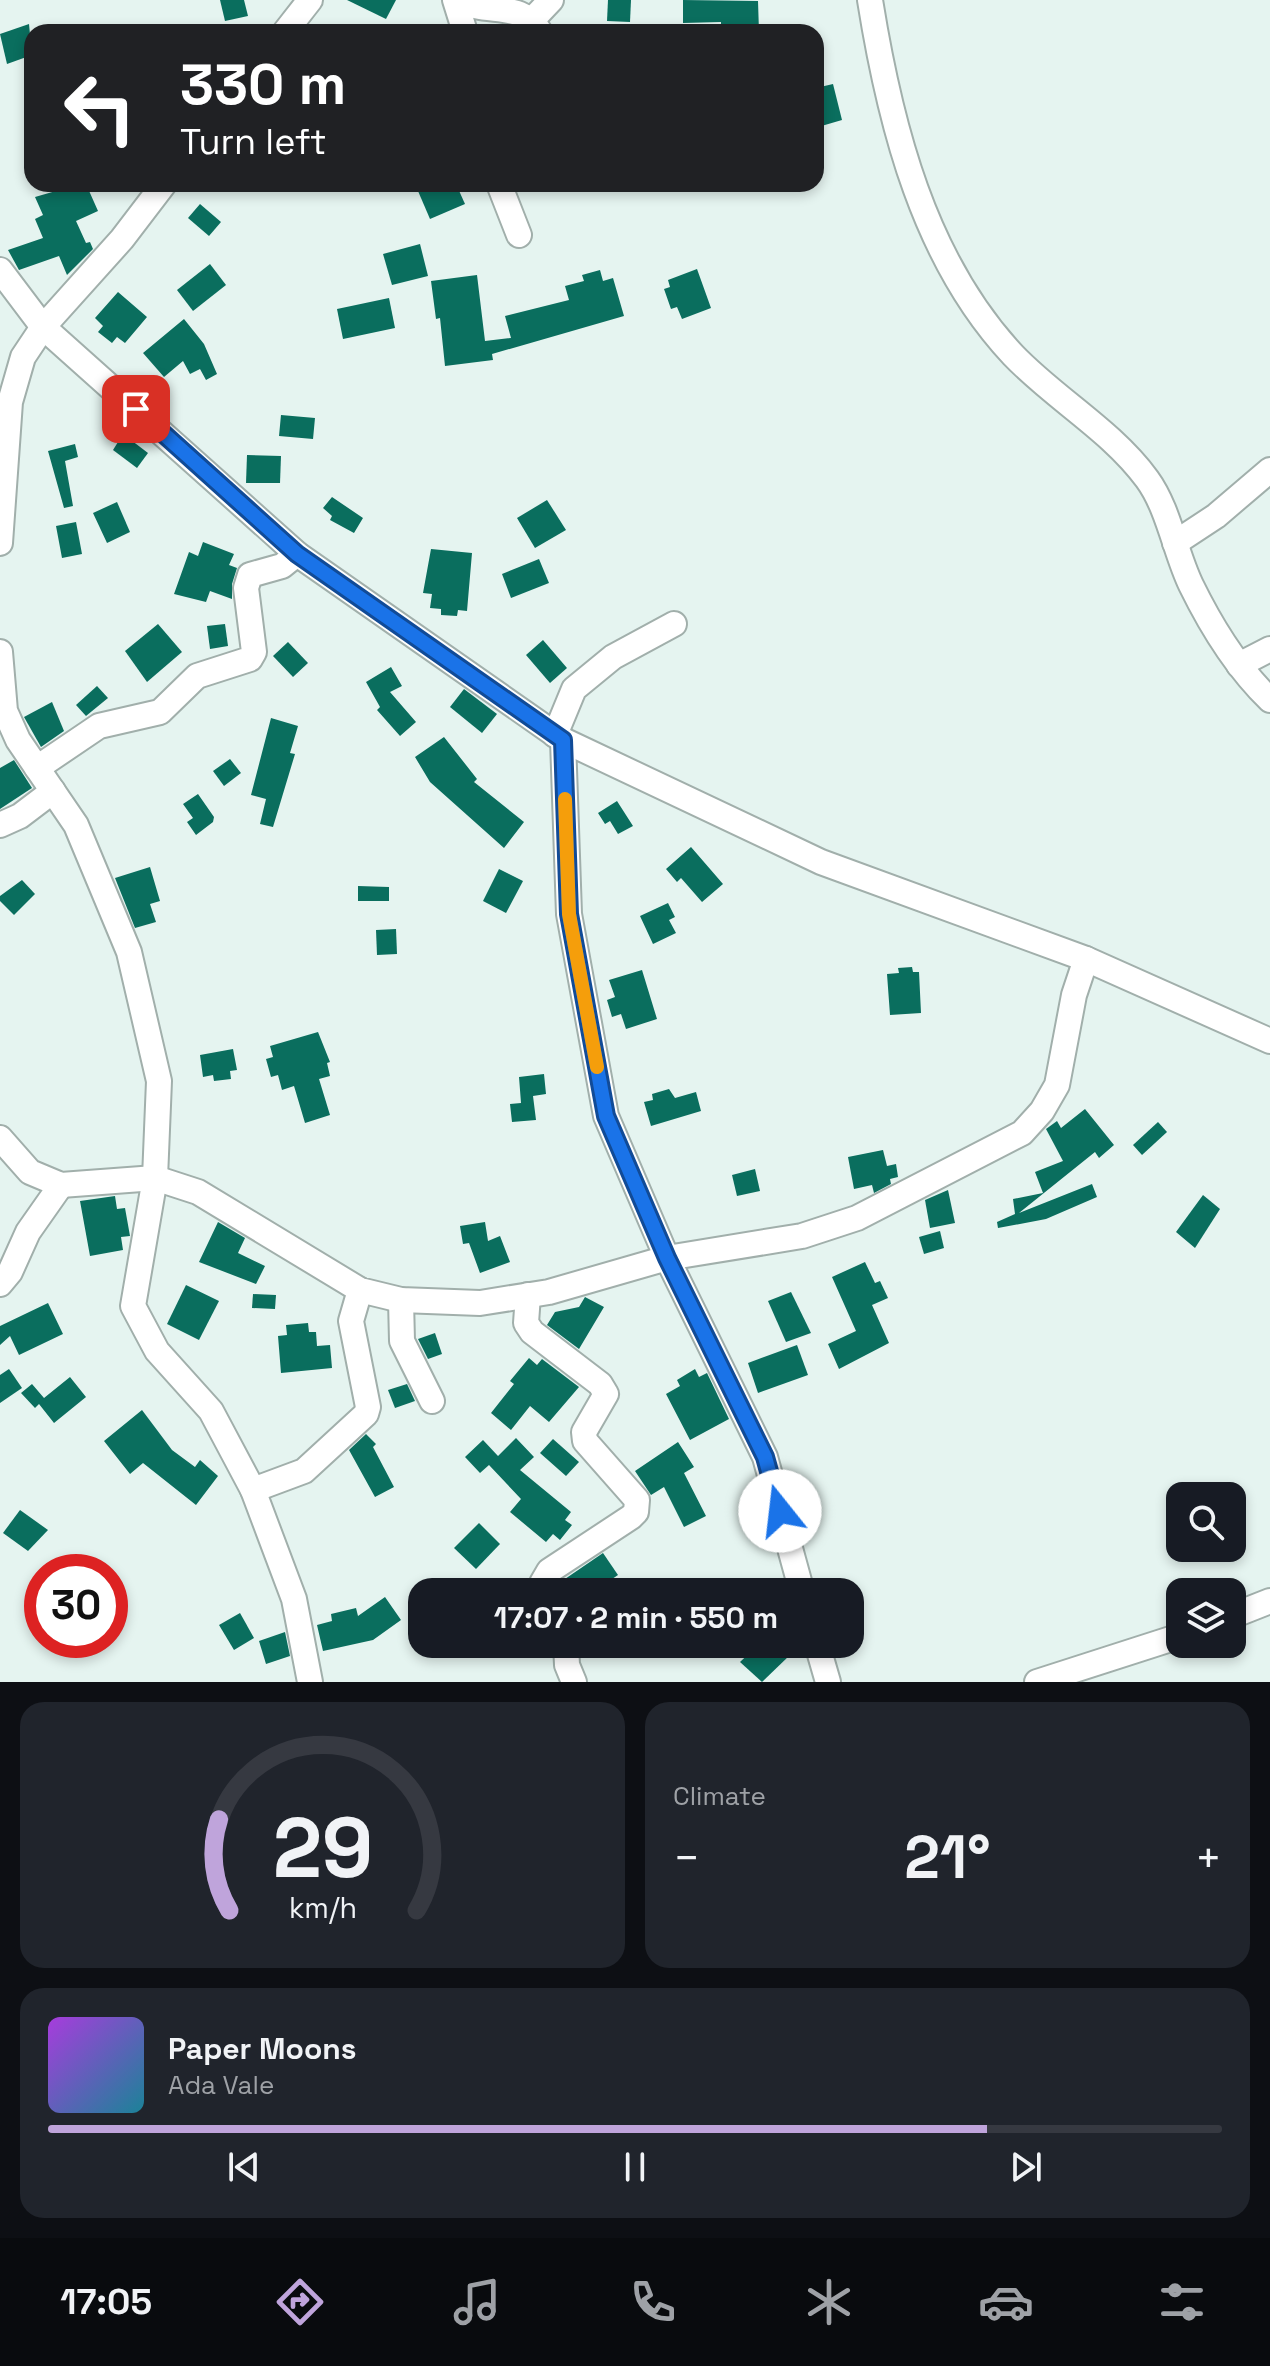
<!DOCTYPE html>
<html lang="en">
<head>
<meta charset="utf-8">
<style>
  :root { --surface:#171b24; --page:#20242c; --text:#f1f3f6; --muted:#9ea1a6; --line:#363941; --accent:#bfa4db }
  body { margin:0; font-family:"Space Grotesk",sans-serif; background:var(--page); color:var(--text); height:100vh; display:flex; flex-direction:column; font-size:30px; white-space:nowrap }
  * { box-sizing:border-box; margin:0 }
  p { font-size:26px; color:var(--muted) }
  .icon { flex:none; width:44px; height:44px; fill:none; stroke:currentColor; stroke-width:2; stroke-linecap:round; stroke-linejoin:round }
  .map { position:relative; height:1682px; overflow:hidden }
  .panel { display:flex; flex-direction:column; gap:20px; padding:20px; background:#0d0f14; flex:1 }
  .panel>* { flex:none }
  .banner { position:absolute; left:24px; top:24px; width:800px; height:168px; border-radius:24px; box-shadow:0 4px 12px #0003; background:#202124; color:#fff; overflow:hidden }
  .buttons { position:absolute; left:1166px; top:1482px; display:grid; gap:16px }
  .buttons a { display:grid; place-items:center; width:80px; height:80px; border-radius:16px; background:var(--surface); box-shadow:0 4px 12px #0003; font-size:40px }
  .speed { position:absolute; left:24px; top:1554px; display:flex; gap:16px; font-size:40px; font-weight:700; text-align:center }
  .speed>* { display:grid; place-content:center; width:104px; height:104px; border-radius:50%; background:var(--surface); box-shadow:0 4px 12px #0003; line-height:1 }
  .speed .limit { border:12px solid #d22; background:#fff; color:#111 }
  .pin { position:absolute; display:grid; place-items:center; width:68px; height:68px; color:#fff; margin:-34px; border-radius:16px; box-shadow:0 4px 12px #0006 }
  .me { position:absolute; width:88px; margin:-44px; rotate:344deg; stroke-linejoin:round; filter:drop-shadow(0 0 6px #0008) }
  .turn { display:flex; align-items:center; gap:28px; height:168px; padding:0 24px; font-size:36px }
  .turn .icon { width:104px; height:104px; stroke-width:2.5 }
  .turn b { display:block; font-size:56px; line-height:68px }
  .big { font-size:60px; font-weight:700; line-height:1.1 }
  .panel .card { flex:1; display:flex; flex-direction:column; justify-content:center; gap:12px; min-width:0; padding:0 28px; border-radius:24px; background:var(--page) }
  .panel .dial { align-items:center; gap:0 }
  .dial svg { height:208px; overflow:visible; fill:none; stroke:var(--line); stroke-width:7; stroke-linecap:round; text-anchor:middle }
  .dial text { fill:var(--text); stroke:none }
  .song { display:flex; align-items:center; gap:24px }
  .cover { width:96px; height:96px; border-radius:12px; background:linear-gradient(135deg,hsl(280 70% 55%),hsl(190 70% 35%)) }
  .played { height:8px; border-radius:4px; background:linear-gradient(90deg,var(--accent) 80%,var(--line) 80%) }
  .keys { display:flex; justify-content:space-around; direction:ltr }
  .heat { display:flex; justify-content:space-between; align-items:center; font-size:44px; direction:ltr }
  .panel .tiles { flex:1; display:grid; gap:20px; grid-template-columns:1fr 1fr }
  .card:last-child { grid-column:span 2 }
  .trip { position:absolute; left:408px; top:1578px; width:456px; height:80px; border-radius:24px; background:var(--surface); box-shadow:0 4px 12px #0003; font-weight:700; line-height:80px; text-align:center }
  .tabs { display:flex; height:128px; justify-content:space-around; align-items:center; background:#090b0e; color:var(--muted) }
  .tabs .icon { width:56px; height:56px }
  .tabs .selected { color:var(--accent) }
  .tabs b { font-size:36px; color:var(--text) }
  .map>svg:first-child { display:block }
</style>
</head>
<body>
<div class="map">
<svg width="1270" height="1682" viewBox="0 0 1270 1682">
  <rect width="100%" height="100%" fill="#e5f4f0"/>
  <g fill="#0a6e5e">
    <path d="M220,0h24l4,16 -23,5z"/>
    <path d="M347,0h49l-10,19z"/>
    <path d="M608,0h23l-1,22 -23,-1z"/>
    <path d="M683,0l75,1 1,31h-38v-10l-38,1z"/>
    <path d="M29,24l3,31 -25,9 -7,-30z"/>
    <path d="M833,84l9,36 -24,7 -2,-39z"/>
    <path d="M80,184h6l12,27 -22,10 10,22 4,-1 3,7 -26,26 -8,-19 -40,14 -11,-20 35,-12 -8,-19 8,-4 -8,-18z"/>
    <path d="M415,184h41l9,20 -35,15z"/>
    <path d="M200,204l21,18 -12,14 -21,-18z"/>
    <path d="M420,244l8,32 -36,9 -9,-31z"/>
    <path d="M210,264l16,21 -33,26 -16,-21z"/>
    <path d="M697,269l14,39 -29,11 -5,-12 -6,2 -7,-20 6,-2 -2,-7z"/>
    <path d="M600,270l3,11 10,-3 11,38 -132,38 1,6 -48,6 -5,-48 -4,1 -5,-38 46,-6 8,66 26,-3 -6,-22 64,-16 -4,-14 19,-5 -2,-6z"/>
    <path d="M118,292l29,25 -22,26 -8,-6 -5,6 -14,-11 5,-6 -8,-8z"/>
    <path d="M389,298l6,30 -52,11 -6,-30z"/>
    <path d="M184,319l20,25 13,30 -11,6 -6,-11 -10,5 -7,-13 -19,16 -21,-24z"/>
    <path d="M281,415l34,3 -2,21 -34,-3z"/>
    <path d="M123,434l25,19 -11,15 -24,-18z"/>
    <path d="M75,444l3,13 -13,4 8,45 -9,2 -16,-57z"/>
    <path d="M247,455l34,1 -1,27h-34z"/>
    <path d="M332,497l31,21 -9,15 -24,-13 2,-4 -9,-8z"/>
    <path d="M547,500l19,30 -31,18 -18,-30z"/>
    <path d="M117,502l13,30 -23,11 -14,-30z"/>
    <path d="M76,522l6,32 -20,4 -6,-32z"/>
    <path d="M203,542l31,12 -5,11 8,3 -5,16v15l-22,-8 -4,11 -32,-8 15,-42 9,4z"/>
    <path d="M431,549l41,4 -5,58 -9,-1 -1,6 -16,-1v-6l-11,-1 2,-14 -9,-1z"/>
    <path d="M539,559l10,24 -38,15 -9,-24z"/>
    <path d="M158,624l24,28 -35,30 -22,-31z"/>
    <path d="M225,624l3,22 -18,3 -3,-23z"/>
    <path d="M543,640l24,28 -17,15 -24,-28z"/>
    <path d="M288,642l20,21 -15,14 -20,-21z"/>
    <path d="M391,667l11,19 -12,6 26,30 -16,14 -23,-26 3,-3 -14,-25z"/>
    <path d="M97,686l11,12 -22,18 -10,-11z"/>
    <path d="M464,689l33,25 -15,19 -32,-26z"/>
    <path d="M52,702l12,29 -23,16 -17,-30z"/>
    <path d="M271,718l27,8 -8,27 5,1 -22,73 -13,-3 6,-25 -15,-4z"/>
    <path d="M444,737l33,42 -3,3 50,40 -20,26 -74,-66 -15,-25z"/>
    <path d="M230,759l11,14 -17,13 -11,-15z"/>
    <path d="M14,760l18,28 -32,21v-41z"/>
    <path d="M198,794l16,23 -1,5 -17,13 -9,-13 6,-4 -10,-14z"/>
    <path d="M617,801l16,25 -15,8 -8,-13 -5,3 -7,-11z"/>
    <path d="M691,847l32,37 -21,18 -21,-24 -4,4 -11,-13z"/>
    <path d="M150,867l10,34 -10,3 6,18 -21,6 -20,-50z"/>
    <path d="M499,869l24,12 -17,32 -23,-12z"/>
    <path d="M22,880l13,14 -21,21 -14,-14v-5z"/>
    <path d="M358,886l31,1v14h-31z"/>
    <path d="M668,903l7,14 -6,3 7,13 -23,11 -13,-28z"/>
    <path d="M396,929l1,25 -20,1 -1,-25z"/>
    <path d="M912,967l1,5h6l2,41 -31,2 -3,-41 12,-1 -1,-5z"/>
    <path d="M642,970l15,49 -31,10 -5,-15 -9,3 -5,-17 8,-3 -6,-17z"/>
    <path d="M318,1032l12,30 -3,1 3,13 -11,3 11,36 -25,8 -11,-37 -12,4 -4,-15 -7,2 -5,-18 7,-2 -3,-11z"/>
    <path d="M233,1049l4,21 -7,1 1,8 -17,2 -1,-6 -10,2 -3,-22z"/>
    <path d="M544,1074l2,20 -13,2 3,24 -24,2 -2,-18 11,-1 -2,-26z"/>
    <path d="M669,1089l6,9 21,-6 5,19 -50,15 -7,-24 9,-2 -1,-6z"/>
    <path d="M1085,1109l29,36 -15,13 -4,-6 -76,61 73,-29 5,13 -51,22 -48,9 -1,-6 18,-8 -2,-15 30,-6 -8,-21 28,-11 -17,-32 11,-8 4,7z"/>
    <path d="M1158,1122l9,10 -25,23 -9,-10z"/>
    <path d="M883,1150l4,16 9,-2 2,13 -8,2 1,5 -17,9 -2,-8 -18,4 -6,-32z"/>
    <path d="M755,1169l5,22 -23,5 -5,-21z"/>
    <path d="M948,1190l7,33 -25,5 -5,-28z"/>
    <path d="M1203,1195l17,14 -25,39 -19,-16z"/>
    <path d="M115,1196l2,13 8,-1 5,28 -9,1 2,13 -33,6 -10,-55z"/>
    <path d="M218,1222l27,16 -7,15 27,13 -9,18 -57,-22z"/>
    <path d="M485,1222l3,19 12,-5 10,26 -30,11 -11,-30 -6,1 -3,-18z"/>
    <path d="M940,1231l4,17 -20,6 -5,-17z"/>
    <path d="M865,1262l10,21 5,-2 8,17 -16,7 17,38 -50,26 -11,-25 28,-13 -24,-54z"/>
    <path d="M186,1285l33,16 -20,39 -32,-16z"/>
    <path d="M791,1292l20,41 -25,9 -18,-41z"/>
    <path d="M253,1294l23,1 -1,14 -23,-1z"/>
    <path d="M585,1297l19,10 -25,42 -32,-24 8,-13 24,-5z"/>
    <path d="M48,1303l15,31 -44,21 -9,-19 -10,9v-19z"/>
    <path d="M308,1323l1,9h7l1,14 13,-1 2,23 -51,5 -3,-37 9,-1 -1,-10z"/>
    <path d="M435,1333l7,21 -14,5 -10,-20z"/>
    <path d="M797,1345l11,30 -50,18 -10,-30z"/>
    <path d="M529,1358l8,7 5,-6 37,28 -30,35 -19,-16 -19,24 -20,-17 23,-29 -4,-3z"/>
    <path d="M9,1369l13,19 -22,15v-28z"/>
    <path d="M695,1369l4,8 8,-4 22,46 -39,21 -24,-46 14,-8 -3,-6z"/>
    <path d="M70,1377l16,20 -32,26 -15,-19 -4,4 -14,-15 11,-9 12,14z"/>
    <path d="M407,1384l8,17 -20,7 -7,-18z"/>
    <path d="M142,1410l30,40 23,17 5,-7 18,16 -22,29 -53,-42 -13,11 -26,-33z"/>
    <path d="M366,1434l10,10 -3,3 21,40 -19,10 -26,-47z"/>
    <path d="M516,1438l18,19 -14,13 51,42 -6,8 7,5 -12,15 -7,-6 -7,8 -36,-30 11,-13 -32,-34 -9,8 -15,-16 18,-17 15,16z"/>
    <path d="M553,1439l26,23 -13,14 -26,-23z"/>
    <path d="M678,1442l16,25 -10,6 22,43 -22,11 -20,-40 -13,8 -16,-24z"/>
    <path d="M20,1510l28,20 -20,21 -25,-18z"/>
    <path d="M479,1523l21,21 -24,25 -22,-21z"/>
    <path d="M603,1553l15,22 -25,17h-24l-7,-11z"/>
    <path d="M385,1597l16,23 -28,20 -50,11 -6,-26 15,-4 -1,-7 25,-6 2,8z"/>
    <path d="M240,1613l14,25 -20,12 -15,-25z"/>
    <path d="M285,1632l5,24 -24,8 -7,-23z"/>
    <path d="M759,1644h20l11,11 -28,27 -22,-20z"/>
  </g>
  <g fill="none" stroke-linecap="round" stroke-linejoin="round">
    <defs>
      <g id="minor">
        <path d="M455,0l10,32"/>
        <path d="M459,0c28,16 63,0 81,32"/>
        <path d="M870,0c20,125 54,260 143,355 42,44 98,75 134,124 22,30 28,73 44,106 20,41 47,84 79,115"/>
        <path d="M533,19l18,-19"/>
        <path d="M285,32l25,-32"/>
        <path d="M499,184l20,51"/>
        <path d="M0,270l43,57 254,227 266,186 258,122 265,97 184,82"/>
        <path d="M0,543l10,-141 13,-45 20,-30 79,-88 42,-55"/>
        <path d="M1175,543l41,-27 54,-46"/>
        <path d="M0,652l5,59 13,29 58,85 53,127 30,129 -4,97 -22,128 24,45 54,60 42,79 41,109 16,83"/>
        <path d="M1239,665l31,-16"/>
        <path d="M555,735l19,-46 39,-32 61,-33"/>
        <path d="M563,740l6,174 37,202 61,142 98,199 37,135"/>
        <path d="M37,768l62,-42 61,-14 37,-36 53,-17 4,-7 -8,-64 4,-13 32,-9 15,-12"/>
        <path d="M0,825l20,-9 33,-25"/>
        <path d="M0,1138l30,34 31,13 94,-7 43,14 162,98 41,10 79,3 69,-11 118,-34 135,-22 55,-18 165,-85 20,-22 15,-26 17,-90 12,-36"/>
        <path d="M0,1284l10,-12 18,-40 33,-47"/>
        <path d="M528,1295l-2,28 6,9 68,52 6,10 -22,38 1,9 52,59 -1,12 -5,5 -82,54 -7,12 7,9"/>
        <path d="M401,1300l1,41 30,60"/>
        <path d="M253,1490l51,-19 62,-57 2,-7 -17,-86 9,-31"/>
        <path d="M1232,1616l38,-15"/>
        <path d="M566,1644l1,21 7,17"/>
        <path d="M817,1644l11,38"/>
        <path d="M1037,1682l143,-46"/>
      </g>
    </defs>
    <use href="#minor" stroke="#a1afab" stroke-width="28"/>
    <use href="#minor" stroke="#fff" stroke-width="24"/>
  </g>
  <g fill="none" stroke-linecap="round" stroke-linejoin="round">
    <defs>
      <path id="route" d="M136,409l161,145 266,186 6,174 37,202 61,142 98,199 15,54"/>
    </defs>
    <use href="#route" stroke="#114b97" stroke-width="20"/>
    <use href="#route" stroke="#1a73e8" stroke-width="14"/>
    <path stroke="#f59e0b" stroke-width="14" d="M565,799l4,115 28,153"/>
  </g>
</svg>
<div class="buttons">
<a><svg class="icon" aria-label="search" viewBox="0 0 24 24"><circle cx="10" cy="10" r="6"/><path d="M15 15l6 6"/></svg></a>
<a><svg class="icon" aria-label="layers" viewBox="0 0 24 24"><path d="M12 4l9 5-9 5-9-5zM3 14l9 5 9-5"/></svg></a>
</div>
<div class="speed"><div class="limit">30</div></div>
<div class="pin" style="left:136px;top:409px;background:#d93025"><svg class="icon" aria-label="arrive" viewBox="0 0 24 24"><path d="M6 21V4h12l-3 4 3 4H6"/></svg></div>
<svg class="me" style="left:780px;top:1511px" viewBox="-20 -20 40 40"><circle r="19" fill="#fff"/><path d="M0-13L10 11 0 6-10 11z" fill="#1a73e8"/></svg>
<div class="trip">17:07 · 2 min · 550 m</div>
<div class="banner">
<div class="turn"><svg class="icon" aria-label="left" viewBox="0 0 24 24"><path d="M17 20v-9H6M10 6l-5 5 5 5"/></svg><div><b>330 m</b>Turn left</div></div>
</div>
</div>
<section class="panel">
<div class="tiles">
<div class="card dial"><svg viewBox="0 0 100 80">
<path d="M14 69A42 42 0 1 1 86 69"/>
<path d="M14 69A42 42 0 0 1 10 34" stroke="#bfa4db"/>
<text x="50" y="56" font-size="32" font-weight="700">29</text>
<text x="50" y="72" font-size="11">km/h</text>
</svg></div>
<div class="card"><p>Climate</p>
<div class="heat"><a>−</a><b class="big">21°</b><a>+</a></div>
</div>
<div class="card">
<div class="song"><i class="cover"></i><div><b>Paper Moons</b><p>Ada Vale</p></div></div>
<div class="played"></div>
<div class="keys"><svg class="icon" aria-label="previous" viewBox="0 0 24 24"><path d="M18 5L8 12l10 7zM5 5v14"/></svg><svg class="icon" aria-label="pause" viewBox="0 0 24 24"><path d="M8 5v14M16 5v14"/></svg><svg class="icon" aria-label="next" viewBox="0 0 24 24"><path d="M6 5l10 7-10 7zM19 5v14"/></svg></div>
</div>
</div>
</section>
<nav class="tabs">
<b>17:05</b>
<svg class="icon selected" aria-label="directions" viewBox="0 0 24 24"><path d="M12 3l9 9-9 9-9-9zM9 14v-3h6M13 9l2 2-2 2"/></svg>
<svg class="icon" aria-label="music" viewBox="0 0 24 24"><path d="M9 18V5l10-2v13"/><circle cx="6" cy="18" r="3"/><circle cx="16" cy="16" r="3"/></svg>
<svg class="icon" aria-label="phone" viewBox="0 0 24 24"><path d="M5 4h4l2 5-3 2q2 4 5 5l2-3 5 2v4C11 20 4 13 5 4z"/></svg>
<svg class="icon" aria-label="climate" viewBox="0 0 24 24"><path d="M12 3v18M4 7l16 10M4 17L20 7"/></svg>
<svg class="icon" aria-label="car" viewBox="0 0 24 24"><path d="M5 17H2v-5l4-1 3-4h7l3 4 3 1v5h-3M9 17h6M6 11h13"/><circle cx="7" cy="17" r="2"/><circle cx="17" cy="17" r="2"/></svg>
<svg class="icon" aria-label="filters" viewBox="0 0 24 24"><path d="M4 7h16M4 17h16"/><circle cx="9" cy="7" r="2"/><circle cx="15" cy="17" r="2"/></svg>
</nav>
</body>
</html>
